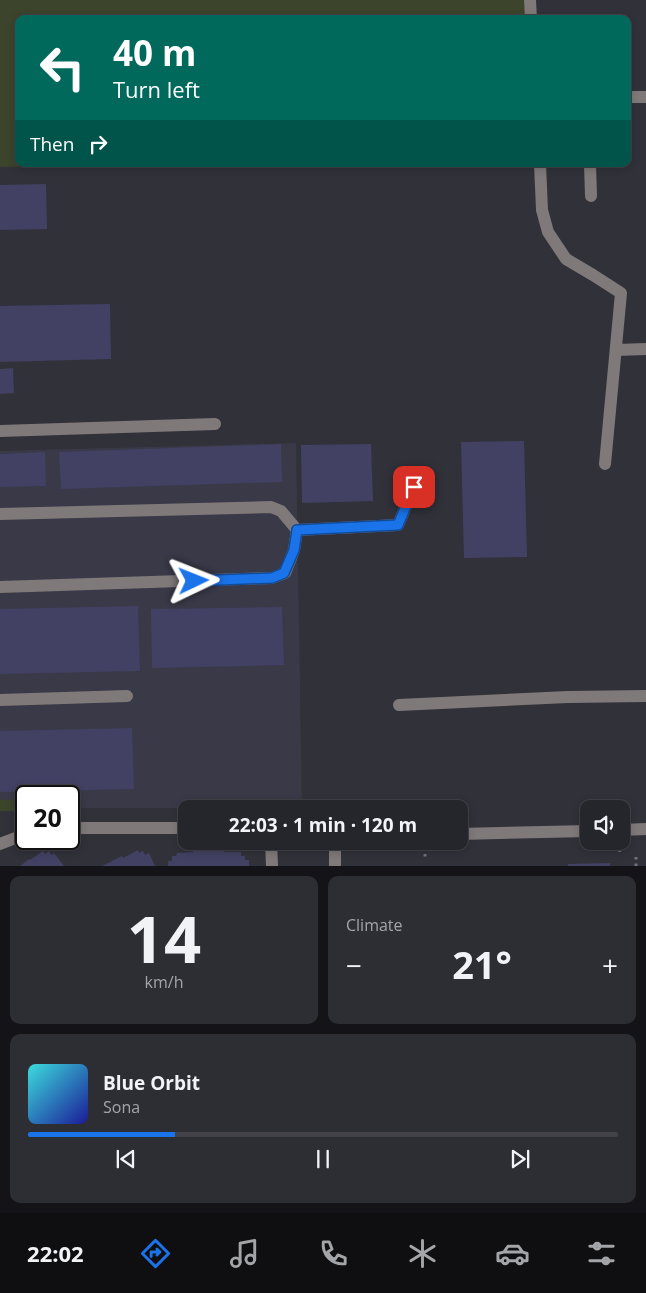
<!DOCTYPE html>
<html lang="en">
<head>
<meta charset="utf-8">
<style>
  :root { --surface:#25252c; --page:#2d2d34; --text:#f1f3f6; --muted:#a3a5a9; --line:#424248; --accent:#1a73e8 }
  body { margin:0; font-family:"Open Sans",sans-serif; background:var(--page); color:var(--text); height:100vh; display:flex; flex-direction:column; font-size:19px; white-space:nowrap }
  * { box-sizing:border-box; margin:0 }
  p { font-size:16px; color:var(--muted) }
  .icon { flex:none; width:28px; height:28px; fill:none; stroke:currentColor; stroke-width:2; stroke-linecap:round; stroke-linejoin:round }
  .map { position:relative; height:866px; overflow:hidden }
  .side { display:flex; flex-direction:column; gap:10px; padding:10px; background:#141418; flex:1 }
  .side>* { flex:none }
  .hud { position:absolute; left:15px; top:15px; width:616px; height:152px; border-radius:10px; box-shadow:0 2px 8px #0003,0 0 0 1px var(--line); background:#00695c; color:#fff; overflow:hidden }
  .tools { position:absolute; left:580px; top:800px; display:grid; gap:10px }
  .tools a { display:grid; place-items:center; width:50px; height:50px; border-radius:10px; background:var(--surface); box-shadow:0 2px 8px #0003,0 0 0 1px var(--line); font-size:25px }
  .speed { position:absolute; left:15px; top:785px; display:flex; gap:10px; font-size:25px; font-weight:700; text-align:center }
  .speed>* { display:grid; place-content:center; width:65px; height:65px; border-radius:50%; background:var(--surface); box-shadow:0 2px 8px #0003,0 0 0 1px var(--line); line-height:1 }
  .speed .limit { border:2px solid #111; border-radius:8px; background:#fff; color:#111 }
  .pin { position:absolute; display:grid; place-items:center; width:42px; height:42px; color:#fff; margin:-21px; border-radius:10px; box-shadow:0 2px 8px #0006 }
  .me { position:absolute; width:55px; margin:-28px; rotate:88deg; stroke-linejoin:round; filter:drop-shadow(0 0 4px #0008) }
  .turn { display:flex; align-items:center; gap:18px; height:105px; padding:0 15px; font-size:22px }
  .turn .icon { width:65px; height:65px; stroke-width:2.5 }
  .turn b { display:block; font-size:35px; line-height:42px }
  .then { display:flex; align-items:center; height:48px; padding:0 15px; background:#0003; gap:10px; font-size:19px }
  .big { font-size:38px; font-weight:700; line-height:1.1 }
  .side .widget { flex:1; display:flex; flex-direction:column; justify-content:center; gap:8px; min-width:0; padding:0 18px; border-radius:10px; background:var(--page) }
  .side .dial { align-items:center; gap:0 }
  .dial b { font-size:65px; line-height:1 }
  .song { display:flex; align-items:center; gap:15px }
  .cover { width:60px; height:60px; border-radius:8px; background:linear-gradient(135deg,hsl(180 70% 55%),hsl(240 70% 35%)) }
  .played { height:5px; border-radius:2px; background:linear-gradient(90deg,var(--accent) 25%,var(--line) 25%) }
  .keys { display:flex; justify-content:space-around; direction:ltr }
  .heat { display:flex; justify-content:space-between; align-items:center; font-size:28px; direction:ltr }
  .side .tiles { flex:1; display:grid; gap:10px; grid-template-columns:1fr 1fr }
  .widget:last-child { grid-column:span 2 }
  .trip { position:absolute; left:178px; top:800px; width:290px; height:50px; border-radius:10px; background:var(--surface); box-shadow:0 2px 8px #0003,0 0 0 1px var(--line); font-weight:700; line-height:50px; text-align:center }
  .menu { display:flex; height:80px; justify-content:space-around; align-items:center; background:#0f0f12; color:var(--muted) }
  .menu .icon { width:35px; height:35px }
  .menu .current { color:var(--accent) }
  .menu b { font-size:22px; color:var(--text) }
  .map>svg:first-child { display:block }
</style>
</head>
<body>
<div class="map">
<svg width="646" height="866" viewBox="0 0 646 866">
  <rect width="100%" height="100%" fill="#31313a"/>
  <path fill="#393948" d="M296,443l6,365h-233v-12h-43v12h-26v-357z"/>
  <g fill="#3c442c">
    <path d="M0,0h526v19h-507v145h114l-133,3z"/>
    <path d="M26,799v12h-26v-11z"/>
  </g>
  <g fill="#424163">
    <path d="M46,184l1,45 -47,1v-45z"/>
    <path d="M110,304l1,55 -111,3v-56z"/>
    <path d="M13,368l1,25 -14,1v-25z"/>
    <path d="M524,441l3,116 -63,1 -3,-116z"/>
    <path d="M281,444l1,38 -221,7 -2,-37z"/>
    <path d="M371,444l2,57 -71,2 -1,-58z"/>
    <path d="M45,452l1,34 -46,1v-33z"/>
    <path d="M138,606l2,65 -140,3v-65z"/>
    <path d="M282,607l2,58 -132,3 -1,-59z"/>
    <path d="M132,728l2,61 -134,3v-61z"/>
    <path d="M204,849h9v1h11v2h17v4h4v4h4v6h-81v-5h4v-5h4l1,-3 16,-1v-1h11z"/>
    <path d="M138,850l1,3 4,-2 2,4 4,-2 6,13h-53l20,-10 1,2z"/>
    <path d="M43,851l2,3 4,-3 2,4 3,-2 10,13h-44l9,-7 1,1z"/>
    <path d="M610,863v3h-42v-2z"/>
  </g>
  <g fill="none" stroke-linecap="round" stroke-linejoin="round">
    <g stroke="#72727a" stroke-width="3" stroke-dasharray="2.5 4" stroke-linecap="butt">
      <path d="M425,841v18"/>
      <path d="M619,843l1,12"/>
      <path d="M636,866v-11"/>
    </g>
    <g stroke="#7f7979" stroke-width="12">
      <path d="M530,0l1,19"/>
      <path d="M628,97h18"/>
      <path d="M540,164l2,46 6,22 18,27 27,16 28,18 -16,171"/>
      <path d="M590,164l1,32"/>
      <path d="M616,350l30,-1"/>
      <path d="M0,431l215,-7"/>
      <path d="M0,514l271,-7 10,4 16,19 -3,20 -9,23 -13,5 -272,9"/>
      <path d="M297,530l101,-5 16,-38"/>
      <path d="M0,700l127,-4"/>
      <path d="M399,705l169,-8 78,-1"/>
      <path d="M69,828h117"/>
      <path d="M621,830l25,-1"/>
      <path d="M459,834l130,-3"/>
      <path d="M271,841l1,25"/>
      <path d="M335,841v25"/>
      <path d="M0,844l26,-10"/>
    </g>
  </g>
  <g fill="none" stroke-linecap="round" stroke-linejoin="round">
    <defs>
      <path id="route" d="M194,581l78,-3 12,-5 10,-23 3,-20 101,-5 16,-38"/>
    </defs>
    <use href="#route" stroke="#114b97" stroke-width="12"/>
    <use href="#route" stroke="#1a73e8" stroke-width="9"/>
  </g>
</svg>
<div class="tools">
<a><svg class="icon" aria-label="sound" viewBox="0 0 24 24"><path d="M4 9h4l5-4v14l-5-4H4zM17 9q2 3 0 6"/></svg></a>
</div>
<div class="speed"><div class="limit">20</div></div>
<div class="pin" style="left:414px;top:487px;background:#d93025"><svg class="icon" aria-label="arrive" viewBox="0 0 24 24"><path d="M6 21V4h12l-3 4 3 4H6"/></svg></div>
<svg class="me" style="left:194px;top:581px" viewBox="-20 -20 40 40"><path d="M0-17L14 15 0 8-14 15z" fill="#1a73e8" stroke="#fff" stroke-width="4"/></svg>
<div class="trip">22:03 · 1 min · 120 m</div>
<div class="hud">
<div class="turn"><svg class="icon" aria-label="left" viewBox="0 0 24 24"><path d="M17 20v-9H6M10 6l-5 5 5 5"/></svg><div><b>40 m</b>Turn left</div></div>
<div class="then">Then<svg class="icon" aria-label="right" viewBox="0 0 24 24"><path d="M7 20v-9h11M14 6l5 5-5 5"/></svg></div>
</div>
</div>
<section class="side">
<div class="tiles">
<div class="widget dial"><b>14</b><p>km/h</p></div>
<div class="widget"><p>Climate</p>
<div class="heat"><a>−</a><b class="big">21°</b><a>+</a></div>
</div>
<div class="widget">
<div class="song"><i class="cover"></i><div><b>Blue Orbit</b><p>Sona</p></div></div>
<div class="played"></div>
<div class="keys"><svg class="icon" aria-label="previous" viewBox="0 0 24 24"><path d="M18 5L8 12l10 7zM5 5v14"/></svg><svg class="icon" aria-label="pause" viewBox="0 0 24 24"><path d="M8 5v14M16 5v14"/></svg><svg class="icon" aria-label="next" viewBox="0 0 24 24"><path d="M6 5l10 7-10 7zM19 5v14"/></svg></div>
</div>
</div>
</section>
<nav class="menu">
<b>22:02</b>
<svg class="icon current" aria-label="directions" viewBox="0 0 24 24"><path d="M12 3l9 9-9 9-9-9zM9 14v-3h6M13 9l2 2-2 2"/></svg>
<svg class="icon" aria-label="music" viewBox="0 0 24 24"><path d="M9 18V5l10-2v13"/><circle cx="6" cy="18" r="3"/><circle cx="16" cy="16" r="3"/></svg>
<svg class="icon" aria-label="phone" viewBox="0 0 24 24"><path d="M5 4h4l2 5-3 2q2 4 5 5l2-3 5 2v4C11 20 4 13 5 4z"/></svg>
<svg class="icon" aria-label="climate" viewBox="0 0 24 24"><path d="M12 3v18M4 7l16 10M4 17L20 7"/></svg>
<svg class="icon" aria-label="car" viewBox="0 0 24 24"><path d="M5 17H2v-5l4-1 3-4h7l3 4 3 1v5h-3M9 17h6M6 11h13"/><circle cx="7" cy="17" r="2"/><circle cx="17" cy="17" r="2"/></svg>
<svg class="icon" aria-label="filters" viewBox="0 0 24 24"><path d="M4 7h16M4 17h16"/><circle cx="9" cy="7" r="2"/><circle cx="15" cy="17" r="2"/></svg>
</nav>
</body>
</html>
